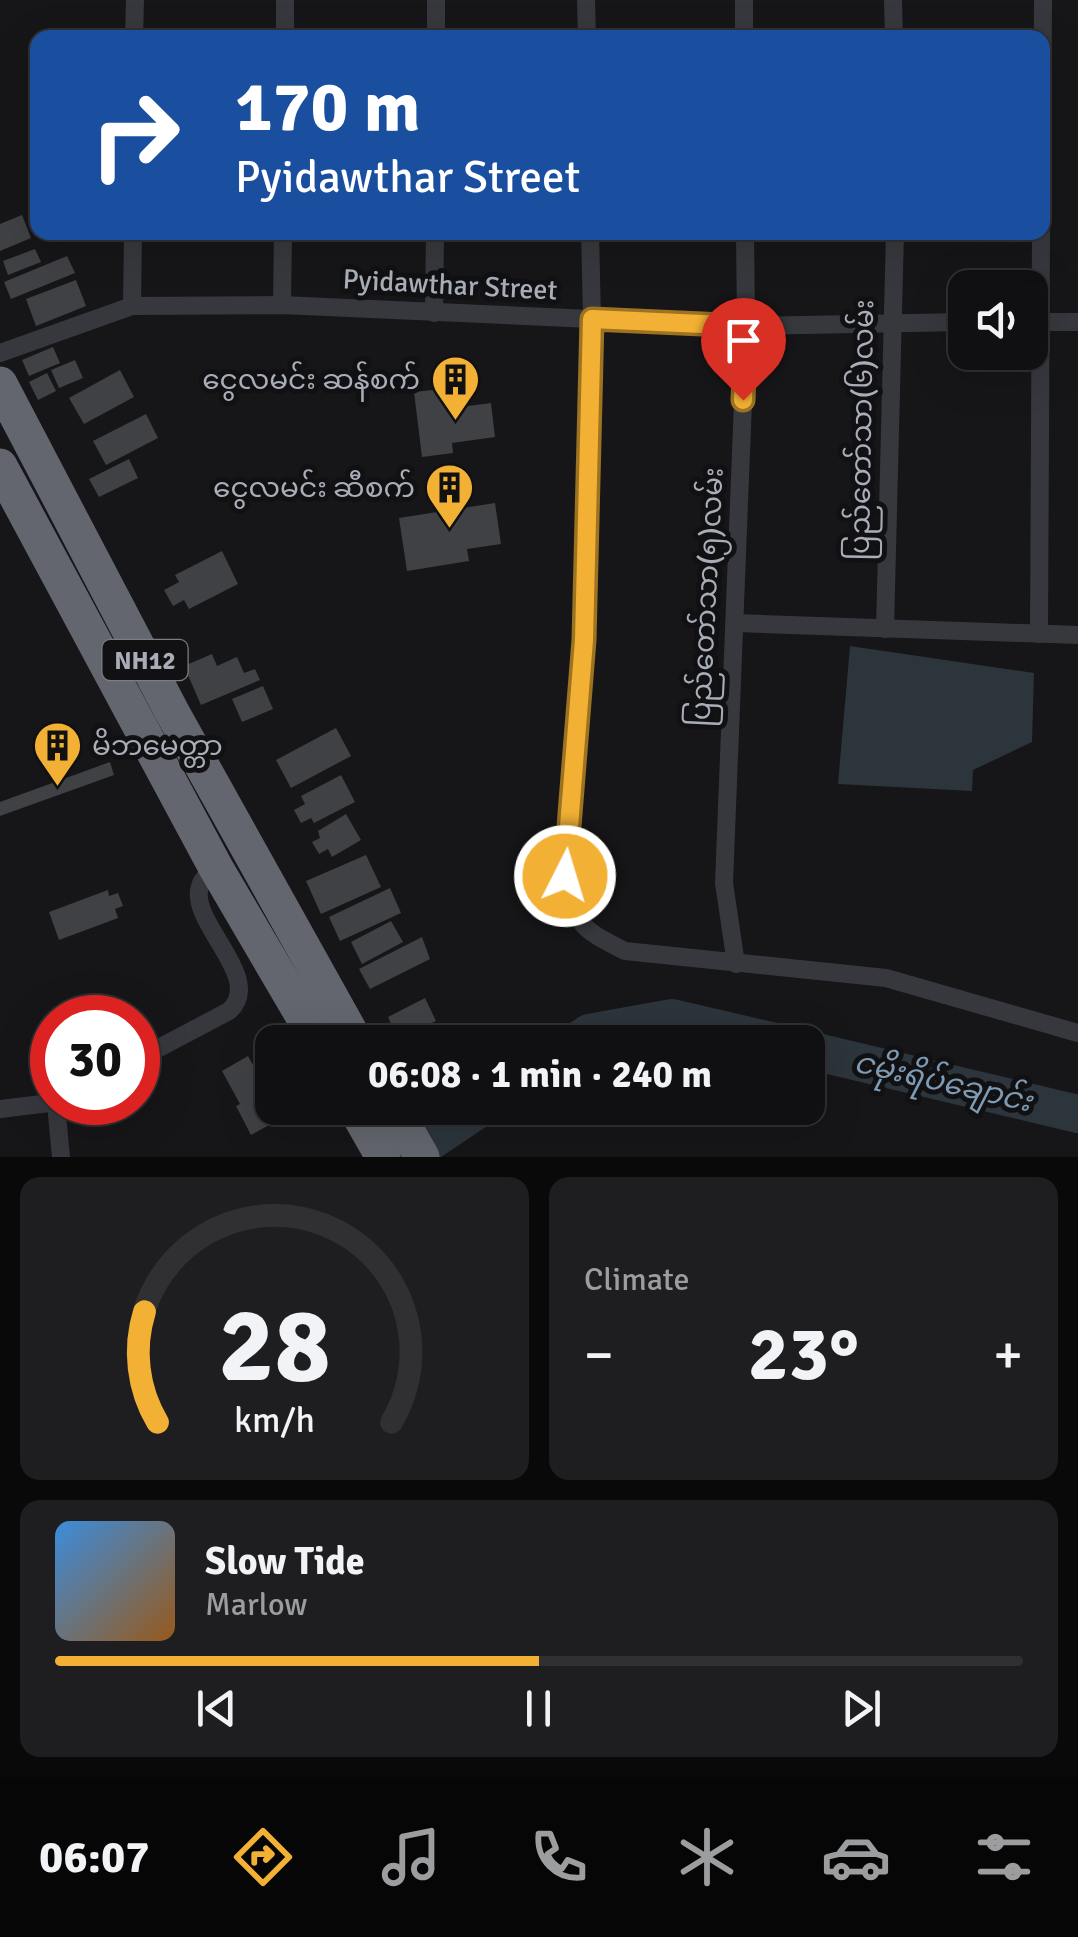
<!DOCTYPE html>
<html lang="en">
<head>
<meta charset="utf-8">
<style>
  :root { --surface:#101012; --page:#1e1e20; --text:#f1f3f6; --muted:#9c9d9f; --line:#303032; --accent:#f2b134 }
  body { margin:0; font-family:Signika,"Noto Sans Myanmar",sans-serif; background:var(--page); color:var(--text); height:100vh; display:flex; flex-direction:column; font-size:38px; white-space:nowrap }
  * { box-sizing:border-box; margin:0 }
  p { font-size:32px; color:var(--muted) }
  .icon { flex:none; width:55px; height:55px; fill:none; stroke:currentColor; stroke-width:2; stroke-linecap:round; stroke-linejoin:round }
  .map { position:relative; height:1157px; overflow:hidden }
  .details { display:flex; flex-direction:column; gap:20px; padding:20px; background:#09090a; flex:1 }
  .details>* { flex:none }
  .guide { position:absolute; left:30px; top:30px; width:1020px; height:210px; border-radius:20px; box-shadow:0 10px 40px #0002,0 0 0 2px var(--line); background:#1a4fa0; color:#fff; overflow:hidden }
  .tools { position:absolute; left:948px; top:270px; display:grid; gap:20px }
  .tools a { display:grid; place-items:center; width:100px; height:100px; border-radius:20px; background:var(--surface); box-shadow:0 10px 40px #0002,0 0 0 2px var(--line); font-size:50px }
  .speed { position:absolute; left:30px; top:995px; display:flex; gap:20px; font-size:50px; font-weight:700; text-align:center }
  .speed>* { display:grid; place-content:center; width:130px; height:130px; border-radius:50%; background:var(--surface); box-shadow:0 10px 40px #0002,0 0 0 2px var(--line); line-height:1 }
  .speed .limit { border:15px solid #d22; background:#fff; color:#111 }
  .pin { position:absolute; display:grid; place-items:center; width:85px; height:85px; color:#fff; margin:-102px -42px; border-radius:50% 50% 50% 0; rotate:-45deg; box-shadow:0 0 10px #0007 }
  .pin .icon { rotate:45deg }
  .me { position:absolute; width:110px; margin:-55px; rotate:5deg; stroke-linejoin:round; filter:drop-shadow(0 0 8px #0008) }
  .turn { display:flex; align-items:center; gap:35px; height:210px; padding:0 40px; font-size:45px }
  .turn .icon { width:130px; height:130px; stroke-width:2.5 }
  .turn b { display:block; font-size:70px; line-height:85px }
  .big { font-size:75px; font-weight:700; line-height:1.1 }
  .details .tile { flex:1; display:flex; flex-direction:column; justify-content:center; gap:15px; min-width:0; padding:0 35px; border-radius:20px; background:var(--page) }
  .details .dial { align-items:center; gap:0 }
  .dial svg { height:260px; overflow:visible; fill:none; stroke:var(--line); stroke-width:7; stroke-linecap:round; text-anchor:middle }
  .dial text { fill:var(--text); stroke:none }
  .song { display:flex; align-items:center; gap:30px }
  .cover { width:120px; height:120px; border-radius:15px; background:linear-gradient(135deg,hsl(210 70% 55%),hsl(30 70% 35%)) }
  .played { height:10px; border-radius:5px; background:linear-gradient(90deg,var(--accent) 50%,var(--line) 50%) }
  .keys { display:flex; justify-content:space-around; direction:ltr }
  .heat { display:flex; justify-content:space-between; align-items:center; font-size:55px; direction:ltr }
  .details .tiles { flex:1; display:grid; gap:20px; grid-template-columns:1fr 1fr }
  .tile:last-child { grid-column:span 2 }
  .trip { position:absolute; left:255px; top:1025px; width:570px; height:100px; border-radius:20px; background:var(--surface); box-shadow:0 10px 40px #0002,0 0 0 2px var(--line); font-weight:700; line-height:100px; text-align:center }
  .tabs { display:flex; height:160px; justify-content:space-around; align-items:center; background:#060607; color:var(--muted) }
  .tabs .icon { width:70px; height:70px }
  .tabs .on { color:var(--accent) }
  .tabs b { font-size:45px; color:var(--text) }
  .map>svg:first-child { display:block }
</style>
</head>
<body>
<div class="map">
<svg width="1078" height="1157" viewBox="0 0 1078 1157">
  <rect width="100%" height="100%" fill="#161618"/>
  <path fill="#2c353c" d="M850,646l184,27 -2,69 -59,28 -1,21 -134,-7z"/>
  <g fill="none" stroke-linecap="round" stroke-linejoin="round">
    <g stroke="#2c353c" stroke-width="38">
      <path d="M576,1042l13,-9 83,-15 103,24"/>
      <path d="M808,1050l270,64"/>
      <path d="M407,1157l73,-49"/>
    </g>
  </g>
  <g fill="#404145">
    <path d="M22,215l9,23 -31,13v-27z"/>
    <path d="M35,249l6,13 -33,13 -5,-14z"/>
    <path d="M67,256l8,17 -64,26 -7,-17z"/>
    <path d="M76,280l10,26 -50,20 -10,-27z"/>
    <path d="M53,347l7,16 -31,13 -7,-16z"/>
    <path d="M75,360l8,18 -24,10 -8,-18z"/>
    <path d="M120,370l14,27 -50,27 -15,-26z"/>
    <path d="M47,373l9,18 -18,9 -9,-18z"/>
    <path d="M442,389l3,20 46,-6 4,34 -43,6 1,10 -31,4 -8,-65z"/>
    <path d="M146,414l12,24 -52,27 -13,-24z"/>
    <path d="M129,459l9,19 -39,19 -10,-18z"/>
    <path d="M495,503l6,41 -34,5 2,12 -62,10 -8,-53z"/>
    <path d="M222,551l16,33 -49,25 -5,-9 -11,6 -9,-16 15,-8 -4,-7z"/>
    <path d="M212,654l5,12 20,-9 7,16 11,-4 5,11 -59,25 -17,-39z"/>
    <path d="M263,686l10,23 -31,13 -10,-23z"/>
    <path d="M336,728l15,28 -60,32 -15,-28z"/>
    <path d="M110,762l4,13 -114,41v-14z"/>
    <path d="M341,775l14,27 -41,21 -3,-5 -10,5 -7,-13 11,-6 -4,-8z"/>
    <path d="M346,814l15,26 -29,17 -4,-8 -9,5 -7,-12 8,-4 -2,-7z"/>
    <path d="M366,855l15,32 -60,27 -15,-33z"/>
    <path d="M390,888l11,25 -61,28 -11,-24z"/>
    <path d="M108,890l1,6 9,-3 5,13 -8,3 3,9 -59,22 -10,-28z"/>
    <path d="M391,921l12,21 -41,22 -11,-22z"/>
    <path d="M422,937l8,22 -60,30 -11,-20z"/>
    <path d="M425,998l11,23 -38,18 -10,-22z"/>
    <path d="M248,1056l13,23 11,-6v35h21l2,3 -44,24 -15,-29 4,-2 -18,-33z"/>
  </g>
  <g fill="none" stroke-linecap="round" stroke-linejoin="round">
    <g stroke="#37383d" stroke-width="18">
      <path d="M586,0l1,38"/>
      <path d="M744,0v38"/>
      <path d="M893,0l1,38"/>
      <path d="M134,38l1,-38"/>
      <path d="M285,38v-38"/>
      <path d="M436,38v-38"/>
      <path d="M1042,175l1,-175"/>
      <path d="M590,232l2,87 -8,321 -19,236c12,51 15,52 60,75l261,27 192,55"/>
      <path d="M282,305l1,-73"/>
      <path d="M132,306l1,-74"/>
      <path d="M434,313l1,-81"/>
      <path d="M1030,322h48"/>
      <path d="M0,353l132,-47 150,-1 464,21 219,-4"/>
      <path d="M735,623l343,12"/>
      <path d="M885,629l10,-397"/>
      <path d="M1039,634l2,-402"/>
      <path d="M736,964l-12,-81 22,-557 -1,-94"/>
      <path d="M138,1059l91,-48c37,-33 -41,-88 -29,-125 2,-8 10,-14 16,-18"/>
      <path d="M56,1104l5,53"/>
      <path d="M0,1109l58,-7"/>
    </g>
    <g stroke="#63666e" stroke-width="35">
      <path d="M0,384l172,328 184,330"/>
      <path d="M0,466l216,402 102,174"/>
      <path d="M355,1108l28,49"/>
      <path d="M394,1108l28,49"/>
    </g>
  </g>
  <g fill="none" stroke-linecap="round" stroke-linejoin="round">
    <defs>
      <path id="route" d="M565,876l19,-236 8,-321 154,7 -3,74"/>
    </defs>
    <use href="#route" stroke="#9d7322" stroke-width="25"/>
    <use href="#route" stroke="#f2b134" stroke-width="18"/>
  </g>
  <defs>
    <symbol id="building-pin" viewBox="-11 -11 22 30"><path d="M0 17L-7.5 6A9.5 9.5 0 1 1 7.5 6Z" fill="#f2b134" stroke="#111113"/><path d="M-4-6H4V6H1V3H-1V6H-4ZM-2.5-4.3h1.7v1.8h-1.7ZM.8-4.3h1.7v1.8H.8ZM-2.5-1h1.7V.8h-1.7ZM.8-1h1.7V.8H.8Z" fill="#111"/></symbol>
  </defs>
  <g fill-rule="evenodd">
    <use href="#building-pin" x="428" y="352" width="55" height="75"/>
    <use href="#building-pin" x="422" y="460" width="55" height="75"/>
    <use href="#building-pin" x="30" y="718" width="55" height="75"/>
  </g>
  <g text-anchor="middle" dominant-baseline="central" stroke-width="10" stroke-linejoin="round" paint-order="stroke">
    <rect fill="#111113" stroke="#7b7e86" stroke-width="2.5" x="102.5" y="640" width="85" height="40" rx="8"/>
    <g font-size="25" font-weight="bold" fill="#a8adb8">
      <text x="145" y="660">NH12</text>
    </g>
    <g font-size="28" fill="#a8adb8" stroke="#111113">
      <text transform="translate(450 285) rotate(3)">Pyidawthar Street</text>
      <text transform="translate(862 430) rotate(-89)">ပြည်တော်သာ(၆)လမ်း</text>
      <text transform="translate(707 597) rotate(-87)">ပြည်တော်သာ(၅)လမ်း</text>
    </g>
    <g font-size="28" fill="#a8adb8" stroke="#111113" text-anchor="end">
      <text x="420" y="380">ငွေလမင်း ဆန်စက်</text>
      <text x="415" y="488">ငွေလမင်း ဆီစက်</text>
      <text x="92" y="746" text-anchor="start">မိဘမေတ္တာ</text>
    </g>
    <g font-size="30" font-style="italic" fill="#7f9bb3" stroke="#111113">
      <text transform="translate(943 1082) rotate(13)">ငမိုးရိပ်ချောင်း</text>
    </g>
  </g>
</svg>
<div class="tools">
<a><svg class="icon" aria-label="sound" viewBox="0 0 24 24"><path d="M4 9h4l5-4v14l-5-4H4zM17 9q2 3 0 6"/></svg></a>
</div>
<div class="speed"><div class="limit">30</div></div>
<div class="pin" style="left:743px;top:400px;background:#d93025"><svg class="icon" aria-label="arrive" viewBox="0 0 24 24"><path d="M6 21V4h12l-3 4 3 4H6"/></svg></div>
<svg class="me" style="left:565px;top:876px" viewBox="-20 -20 40 40"><circle r="17" fill="#f2b134" stroke="#fff" stroke-width="3"/><path d="M0-11L8 9 0 5-8 9z" fill="#fff"/></svg>
<div class="trip">06:08 · 1 min · 240 m</div>
<div class="guide">
<div class="turn"><svg class="icon" aria-label="right" viewBox="0 0 24 24"><path d="M7 20v-9h11M14 6l5 5-5 5"/></svg><div><b>170 m</b>Pyidawthar Street</div></div>
</div>
</div>
<section class="details">
<div class="tiles">
<div class="tile dial"><svg viewBox="0 0 100 80">
<path d="M14 69A42 42 0 1 1 86 69"/>
<path d="M14 69A42 42 0 0 1 10 35" stroke="#f2b134"/>
<text x="50" y="56" font-size="32" font-weight="700">28</text>
<text x="50" y="72" font-size="11">km/h</text>
</svg></div>
<div class="tile"><p>Climate</p>
<div class="heat"><a>−</a><b class="big">23°</b><a>+</a></div>
</div>
<div class="tile">
<div class="song"><i class="cover"></i><div><b>Slow Tide</b><p>Marlow</p></div></div>
<div class="played"></div>
<div class="keys"><svg class="icon" aria-label="previous" viewBox="0 0 24 24"><path d="M18 5L8 12l10 7zM5 5v14"/></svg><svg class="icon" aria-label="pause" viewBox="0 0 24 24"><path d="M8 5v14M16 5v14"/></svg><svg class="icon" aria-label="next" viewBox="0 0 24 24"><path d="M6 5l10 7-10 7zM19 5v14"/></svg></div>
</div>
</div>
</section>
<nav class="tabs">
<b>06:07</b>
<svg class="icon on" aria-label="directions" viewBox="0 0 24 24"><path d="M12 3l9 9-9 9-9-9zM9 14v-3h6M13 9l2 2-2 2"/></svg>
<svg class="icon" aria-label="music" viewBox="0 0 24 24"><path d="M9 18V5l10-2v13"/><circle cx="6" cy="18" r="3"/><circle cx="16" cy="16" r="3"/></svg>
<svg class="icon" aria-label="phone" viewBox="0 0 24 24"><path d="M5 4h4l2 5-3 2q2 4 5 5l2-3 5 2v4C11 20 4 13 5 4z"/></svg>
<svg class="icon" aria-label="climate" viewBox="0 0 24 24"><path d="M12 3v18M4 7l16 10M4 17L20 7"/></svg>
<svg class="icon" aria-label="car" viewBox="0 0 24 24"><path d="M5 17H2v-5l4-1 3-4h7l3 4 3 1v5h-3M9 17h6M6 11h13"/><circle cx="7" cy="17" r="2"/><circle cx="17" cy="17" r="2"/></svg>
<svg class="icon" aria-label="filters" viewBox="0 0 24 24"><path d="M4 7h16M4 17h16"/><circle cx="9" cy="7" r="2"/><circle cx="15" cy="17" r="2"/></svg>
</nav>
</body>
</html>
